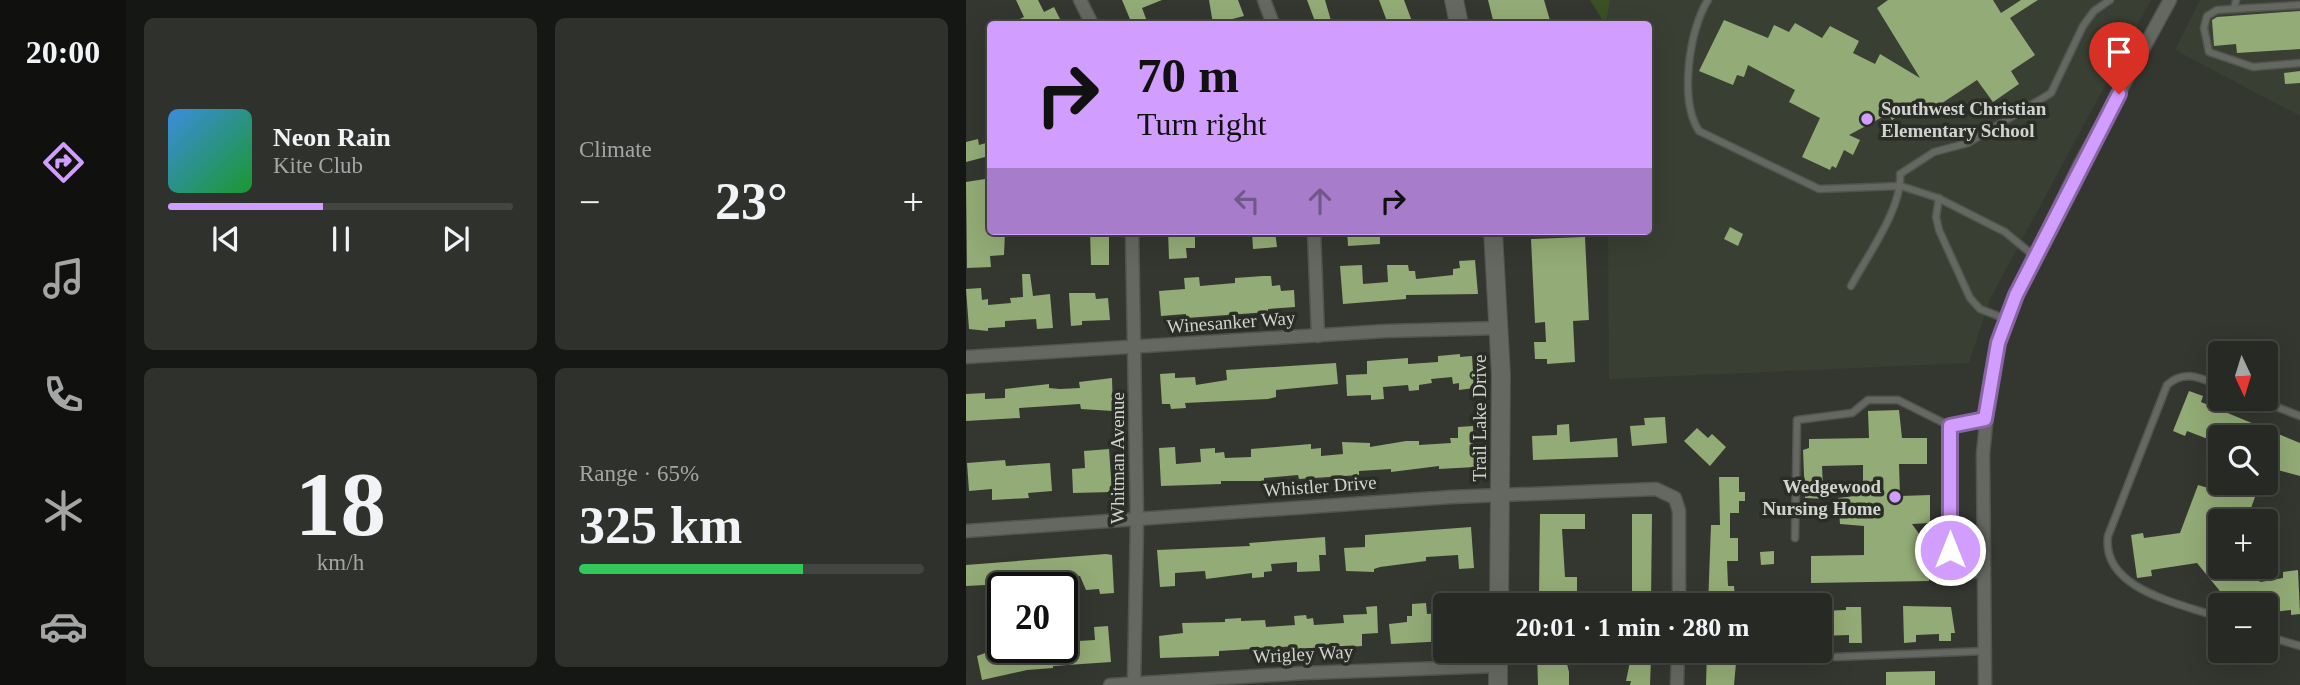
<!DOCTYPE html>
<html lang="en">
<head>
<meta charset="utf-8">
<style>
  :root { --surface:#272924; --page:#2f312c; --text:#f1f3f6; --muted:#a4a6a6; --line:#434541; --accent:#d19dfe }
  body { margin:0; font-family:"Times New Roman",serif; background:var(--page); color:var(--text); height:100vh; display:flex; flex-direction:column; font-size:26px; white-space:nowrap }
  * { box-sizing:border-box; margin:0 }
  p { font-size:23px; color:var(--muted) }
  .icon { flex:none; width:38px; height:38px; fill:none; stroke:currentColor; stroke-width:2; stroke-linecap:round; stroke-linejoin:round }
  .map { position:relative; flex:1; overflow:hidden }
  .sheet { display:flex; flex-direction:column; gap:18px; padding:18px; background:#151714; width:840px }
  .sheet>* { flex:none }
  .hud { position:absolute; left:21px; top:21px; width:665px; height:214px; border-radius:7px; box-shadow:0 7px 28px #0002,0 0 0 2px var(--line); background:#d19dfe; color:#111; overflow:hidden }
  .needle { width:46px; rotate:176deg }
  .fabs { position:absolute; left:1242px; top:341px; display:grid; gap:14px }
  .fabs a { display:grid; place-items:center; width:70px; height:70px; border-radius:7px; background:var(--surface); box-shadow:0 7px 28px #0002,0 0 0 2px var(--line); font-size:35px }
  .speed { position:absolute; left:21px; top:572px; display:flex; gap:14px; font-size:35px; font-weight:700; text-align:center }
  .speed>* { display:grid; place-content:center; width:91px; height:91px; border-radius:50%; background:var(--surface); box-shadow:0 7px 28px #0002,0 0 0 2px var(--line); line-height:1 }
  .speed .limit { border:4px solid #111; border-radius:10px; background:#fff; color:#111 }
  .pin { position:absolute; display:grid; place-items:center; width:60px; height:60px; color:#fff; margin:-72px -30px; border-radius:50% 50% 50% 0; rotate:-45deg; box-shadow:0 0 7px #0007 }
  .pin .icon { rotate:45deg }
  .me { position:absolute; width:77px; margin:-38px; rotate:0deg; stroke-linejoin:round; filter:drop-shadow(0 0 5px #0008) }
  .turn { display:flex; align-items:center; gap:24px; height:147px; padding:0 35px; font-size:32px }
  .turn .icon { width:91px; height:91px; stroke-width:2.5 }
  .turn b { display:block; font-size:49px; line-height:60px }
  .lanes { display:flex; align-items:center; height:66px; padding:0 35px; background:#0003; justify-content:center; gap:35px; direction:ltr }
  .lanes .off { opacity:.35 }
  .big { font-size:52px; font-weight:700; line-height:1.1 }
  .sheet .widget { flex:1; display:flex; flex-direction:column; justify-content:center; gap:10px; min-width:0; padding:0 24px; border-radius:10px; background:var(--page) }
  .sheet .dial { align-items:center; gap:0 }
  .dial b { font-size:91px; line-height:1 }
  .song { display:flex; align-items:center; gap:21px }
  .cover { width:84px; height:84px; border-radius:10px; background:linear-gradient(135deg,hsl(210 70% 55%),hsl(130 70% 35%)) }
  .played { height:7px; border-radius:4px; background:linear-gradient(90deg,var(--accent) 45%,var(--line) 45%) }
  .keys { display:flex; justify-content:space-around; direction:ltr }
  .heat { display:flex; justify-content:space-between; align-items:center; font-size:38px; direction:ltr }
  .charge { height:10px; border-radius:5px; background:linear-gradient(90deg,#34c759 65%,var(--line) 0) }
  .sheet .tiles { flex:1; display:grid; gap:18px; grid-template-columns:repeat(2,1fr) }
  .trip { position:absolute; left:467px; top:593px; width:399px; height:70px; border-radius:7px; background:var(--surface); box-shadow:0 7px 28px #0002,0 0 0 2px var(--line); font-weight:700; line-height:70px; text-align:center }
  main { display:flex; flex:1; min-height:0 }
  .menu { display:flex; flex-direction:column; width:126px; justify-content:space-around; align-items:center; background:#10100e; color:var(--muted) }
  .menu .icon { width:49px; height:49px }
  .menu .selected { color:var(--accent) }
  .menu b { font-size:32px; color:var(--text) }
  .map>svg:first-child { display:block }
</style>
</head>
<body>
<main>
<nav class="menu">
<b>20:00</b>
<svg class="icon selected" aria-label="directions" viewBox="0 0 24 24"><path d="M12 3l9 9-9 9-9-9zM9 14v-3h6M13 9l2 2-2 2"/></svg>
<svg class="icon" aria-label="music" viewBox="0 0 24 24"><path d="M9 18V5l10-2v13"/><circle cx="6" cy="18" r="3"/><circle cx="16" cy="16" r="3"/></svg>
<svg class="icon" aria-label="phone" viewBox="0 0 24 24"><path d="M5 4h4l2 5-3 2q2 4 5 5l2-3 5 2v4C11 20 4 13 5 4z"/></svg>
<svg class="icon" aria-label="climate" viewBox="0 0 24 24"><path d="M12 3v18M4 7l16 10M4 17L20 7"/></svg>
<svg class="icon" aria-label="car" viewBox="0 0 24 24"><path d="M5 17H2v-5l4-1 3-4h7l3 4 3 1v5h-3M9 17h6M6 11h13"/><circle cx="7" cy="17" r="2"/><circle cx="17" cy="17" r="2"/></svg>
</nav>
<section class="sheet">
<div class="tiles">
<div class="widget">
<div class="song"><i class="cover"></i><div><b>Neon Rain</b><p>Kite Club</p></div></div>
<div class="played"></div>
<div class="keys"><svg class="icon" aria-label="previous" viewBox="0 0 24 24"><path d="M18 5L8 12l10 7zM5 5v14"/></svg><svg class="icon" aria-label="pause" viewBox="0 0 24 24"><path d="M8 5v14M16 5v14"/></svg><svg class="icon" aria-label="next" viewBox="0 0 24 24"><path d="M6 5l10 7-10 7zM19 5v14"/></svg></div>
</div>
<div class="widget"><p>Climate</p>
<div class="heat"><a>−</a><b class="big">23°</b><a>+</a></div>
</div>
<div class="widget dial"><b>18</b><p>km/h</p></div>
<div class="widget"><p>Range · 65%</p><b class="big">325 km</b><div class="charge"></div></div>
</div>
</section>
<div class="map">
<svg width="1334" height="685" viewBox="0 0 1334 685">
  <rect width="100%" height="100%" fill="#343730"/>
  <g fill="#393f32">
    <path d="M644,0h541l-161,299 -21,64 -360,16 -1,-148h40v-207h-42z"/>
    <path d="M1234,0h100v116l-125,-66z"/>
  </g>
  <path fill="#3d4f25" d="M624,0h20l-4,24h-1z"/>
  <g fill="#93ab76">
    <path d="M50,0h22l6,12 10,-5 6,12 -10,5h-41l15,-7z"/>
    <path d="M156,0h40l-20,8 6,16h-16z"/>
    <path d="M243,0h29l6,16 -31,8z"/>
    <path d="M341,0h18l7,24h-16z"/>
    <path d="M413,0h25l9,24h-25z"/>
    <path d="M522,0h56l7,24h-57z"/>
    <path d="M922,0h105l8,13 20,-13h17l-28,18 25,37 -24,16 8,13 -26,18 -16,-22 -50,33 -4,-6 -14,9 -3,-5 -14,9 -4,-6 -39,21 11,5 -7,15 -9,-5 -8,18 -4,-2 -2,4 -28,-13 18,-39 -31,-16 6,-12 -47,-25 -4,12 -7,-2 -4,10 -34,-14 25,-51 44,18 6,-13 15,7 6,-9 27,15 8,-12 29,15 -6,12 22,11 5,-10 40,24 -43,-70z"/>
    <path d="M1334,11v38l-63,4 -1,-9 -22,2 -2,-26 5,-3z"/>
    <path d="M1334,71v12l-15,1 -1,-11z"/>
    <path d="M12,139l1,6 7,-2 3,13 -23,6v-20z"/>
    <path d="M19,179l2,12 3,-1v41h15l-1,24 -14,1 1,11 -24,1 -1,-86z"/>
    <path d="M764,227l13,7 -5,12 -14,-7z"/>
    <path d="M124,231h19v34h-18z"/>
    <path d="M202,231l27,2v15h-9l1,10 -18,1z"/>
    <path d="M286,231h23l2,16 -24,2z"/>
    <path d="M381,231h33v13l-32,2z"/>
    <path d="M619,237l4,83 -16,1 2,41 -28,2v-5h-12l-1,-17h12l-1,-20 -10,1 -4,-84z"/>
    <path d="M509,260l3,34 -72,1v4l-63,5 -3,-38 22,-1 1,19 25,-2 -1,-17h21l1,6h6l1,8 37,-4v-6l7,-1 -1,-7z"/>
    <path d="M56,274h8l3,22 17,-2 3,34 -16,1 -1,-10 -31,2v6l-17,1v3l-19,-2 -3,-40 15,-1 1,12 6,-1v6l23,-2 -1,-5 13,-1z"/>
    <path d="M297,276h8l1,10 8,-1 1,6 13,-1 1,17 -27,2v3l-82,6v-4l-25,2 -2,-25 26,-2 -1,-11 15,-1 1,9 35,-3v-5z"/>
    <path d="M103,293h26l1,6 12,-1 2,22 -28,1v4l-11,1z"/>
    <path d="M494,354v3l12,-1 2,32 -15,2v-7l-6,1 -1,-7 -21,2 1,4 -13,2v5l-10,1 -1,-6 -25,2 1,12 -13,1v-5l-24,1 -1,-21 21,-1v-13l41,-3v6l30,-2v-6z"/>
    <path d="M370,363l2,21 -62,6v7l-8,2 -83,4 1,5 -15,1 -1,-5h-8l-2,-30 15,-1v5l20,-1 1,8 31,-5 -1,-10z"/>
    <path d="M146,378l1,33 -32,-2 -1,-5 -61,4 1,10 -54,3v-27l19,-1v6l20,-1v-9l44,-5v4l11,1 20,-1 -1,-6z"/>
    <path d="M1223,391l14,5 -2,6 99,41v33l-34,-9v-29h-45v6l-34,-13 -2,5 -12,-5z"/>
    <path d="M933,410l3,28h25v26h-28l1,32 30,-1v28l-18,1 16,22 1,35 -118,2v-27l53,-1v-29l-24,-2 -2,-26 25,-3v-30l-41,1 1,22h4v11l-22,-1 -2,-48 6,-2v-9l60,-1 -1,-27z"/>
    <path d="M699,417l2,26 -35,3 -2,-20 15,-1 -1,-7z"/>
    <path d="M603,424l1,18 47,-4 1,19 -85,3 -1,-24 25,-1v-10z"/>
    <path d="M507,426l2,41 -36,2v-3l-48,6v-3l-32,2v4l-60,4 -1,-4 -34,3v3h-43v3l-60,2 -2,-38 16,-1 1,17 25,-2 -1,-13 15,-1v5l9,-1 1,6 26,-1v-8l60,-5v5l10,-1v8l22,-2 -1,-12 28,1v4l36,-6h13v4l32,-2 -1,-5h8v-11z"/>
    <path d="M731,428l11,10 4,-4 14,13 -16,19 -26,-25z"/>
    <path d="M143,449l3,43 -39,1 -1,-24 13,-1 -1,-17z"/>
    <path d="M1254,456l1,27h39l-14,39h-25v45h23l9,12 8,3 22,-4v-6l15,-2 2,44 -9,1v-5l-25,3v-7h-26l-12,-5 -31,-38 -46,7 1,6 -15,2 -6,-43 12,-2 1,5 36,-5 18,-48 10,3z"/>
    <path d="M39,460l1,6 44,-3 2,28 -24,2 1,5 -37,2v-11l-23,2 -2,-28z"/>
    <path d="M753,477h20v15h6v9h-6v12h-9v25h8v23h-11l1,25h6l1,12h-7v8h-20l3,-81h9z"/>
    <path d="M574,514h45v15h-23l3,48h12v18h-38z"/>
    <path d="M666,514h20l-1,88h-19z"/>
    <path d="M505,527l3,41 -15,1 -1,-14 -32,2v4l-46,6 -6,2v3l-28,-1 -2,-23 21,-1v-12z"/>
    <path d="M359,537l1,18h-7l1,16 -23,1v-10l-26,2 1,7 -8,1v5l-12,1v-5l-46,6 -1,-8 -30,2v13l-15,1 -3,-37 93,-4 -1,-3z"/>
    <path d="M808,551v13l-13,1 -1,-13z"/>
    <path d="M140,554l6,1 2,38 -14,1 -1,-5 -13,1 -6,-14 -22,2 1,10h-27l-1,-7 -22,1v6h-6l-2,4 -15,1 -1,-8 -19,1v-21z"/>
    <path d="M460,603l1,11 19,-1v28l-55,3 -2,-20 18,-2v-6h5v-12z"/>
    <path d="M411,606l1,27 -16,1v12l-65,4v-4l-30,2 1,5 -16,1v-5l-33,2v5l-59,2 -1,-22 24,-3 -1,-10 43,-1v-3l16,-1v3l24,-1 1,7 29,-2 -1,-9 12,-1 1,4 6,-1 1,7 30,-2 -1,-8 24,-1 -1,-7z"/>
    <path d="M937,606l48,1 4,26h-4v8h-12v-7l-23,1v7l-12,1z"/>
    <path d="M880,607h15l1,36h-13v-8l-29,1v-25l26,-1z"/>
    <path d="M142,626l3,36 -58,4v2l-26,2 -45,10 -5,-24 22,-8h63v-6l33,-2 -1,-13z"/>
    <path d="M741,651h22v12h7l-2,22h-28z"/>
    <path d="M571,652h24v12h6l2,8v13h-31z"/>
    <path d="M665,657l20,1 -1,27h-20l1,-4h-5z"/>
    <path d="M969,671v14h-49v-13z"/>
  </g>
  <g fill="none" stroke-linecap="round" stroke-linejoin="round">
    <defs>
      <g id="lane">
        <path d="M742,0c-19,30 -29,100 -9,131l120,58 82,-3 37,12 67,34 29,24"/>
        <path d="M1270,0l-2,9 -17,1 -10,6 -3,12 5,24 44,15 47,-4"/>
        <path d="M1268,9l66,-4"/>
        <path d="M973,198l-3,19 3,13 31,68 10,11 26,10"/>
        <path d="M885,286c16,-30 52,-79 49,-112l34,-22 34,-9 83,-50 32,-67 11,-15 16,-11"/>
        <path d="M1255,386c-20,-8 -37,-17 -54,-1l-59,151c-7,54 72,67 113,82"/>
        <path d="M1290,399l44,17"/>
        <path d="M829,538l2,-118 55,-7 16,-13h30l52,26"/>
        <path d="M1018,575l-34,-1v-148l35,-7"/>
        <path d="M1300,636l34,10"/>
        <path d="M869,657l151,-6"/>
      </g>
      <g id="street">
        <path d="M114,0l12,24"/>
        <path d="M298,0l9,24"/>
        <path d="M166,231l5,287 -3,167"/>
        <path d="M348,231l4,105"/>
        <path d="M0,357l420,-26 113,-3"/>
        <path d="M0,531l485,-34 205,-8 19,9 4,13v95"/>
        <path d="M144,685l195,-12 193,-7"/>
        <path d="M711,685l1,-34"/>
        <path d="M1019,685l-2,-231 8,-80 7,-31 18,-48 64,-131 90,-164"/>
      </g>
      <g id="secondary">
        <path d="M488,0l5,24"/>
        <path d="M527,231l8,144 -2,231"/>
        <path d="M532,685v-34"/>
      </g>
    </defs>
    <use href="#lane" stroke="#51544f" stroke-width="9"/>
    <use href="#street" stroke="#51544f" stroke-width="15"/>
    <use href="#secondary" stroke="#51544f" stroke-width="20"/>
    <use href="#lane" stroke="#646860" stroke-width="6"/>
    <use href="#street" stroke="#646860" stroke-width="12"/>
    <use href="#secondary" stroke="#646860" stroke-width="18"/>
  </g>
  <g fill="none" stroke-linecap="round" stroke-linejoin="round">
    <defs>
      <path id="route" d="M984,550v-124l35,-7 13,-76 18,-48 103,-201"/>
    </defs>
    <use href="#route" stroke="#8866a5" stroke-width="18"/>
    <use href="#route" stroke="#d19dfe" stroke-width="12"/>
  </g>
  <g fill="#d19dfe" stroke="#2a2d26" stroke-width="2.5">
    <circle cx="901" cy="119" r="7"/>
    <circle cx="929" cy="497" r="7"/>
  </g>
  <g text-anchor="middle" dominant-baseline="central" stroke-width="7" stroke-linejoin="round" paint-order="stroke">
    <g font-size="19" font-weight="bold" fill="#d0d3ce" stroke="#2a2d26" text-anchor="start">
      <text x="915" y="108">Southwest Christian<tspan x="915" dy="22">Elementary School</tspan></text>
      <text x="915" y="486" text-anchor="end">Wedgewood<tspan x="915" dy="22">Nursing Home</tspan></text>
    </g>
    <g font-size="19" fill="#d0d3ce" stroke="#2a2d26">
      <text transform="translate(265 322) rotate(-4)">Winesanker Way</text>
      <text transform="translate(513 418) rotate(-90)">Trail Lake Drive</text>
      <text transform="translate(151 458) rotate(-90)">Whitman Avenue</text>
      <text transform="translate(354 486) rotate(-4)">Whistler Drive</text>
      <text transform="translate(337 654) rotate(-3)">Wrigley Way</text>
    </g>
  </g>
</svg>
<div class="fabs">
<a><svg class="needle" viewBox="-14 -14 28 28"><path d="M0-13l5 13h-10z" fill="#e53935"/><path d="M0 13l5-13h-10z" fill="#a4a6a6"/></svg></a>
<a><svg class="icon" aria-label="search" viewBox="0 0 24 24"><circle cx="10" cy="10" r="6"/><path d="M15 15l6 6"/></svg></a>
<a>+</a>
<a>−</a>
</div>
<div class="speed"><div class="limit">20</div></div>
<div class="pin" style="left:1153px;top:94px;background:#d93025"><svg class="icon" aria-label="arrive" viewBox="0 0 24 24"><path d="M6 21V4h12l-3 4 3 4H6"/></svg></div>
<svg class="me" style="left:984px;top:550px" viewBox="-20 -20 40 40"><circle r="17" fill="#d19dfe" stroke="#fff" stroke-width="3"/><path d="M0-11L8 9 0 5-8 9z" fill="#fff"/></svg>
<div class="trip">20:01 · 1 min · 280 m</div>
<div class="hud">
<div class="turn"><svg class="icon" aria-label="right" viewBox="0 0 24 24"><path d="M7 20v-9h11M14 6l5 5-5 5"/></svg><div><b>70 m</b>Turn right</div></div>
<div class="lanes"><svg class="icon off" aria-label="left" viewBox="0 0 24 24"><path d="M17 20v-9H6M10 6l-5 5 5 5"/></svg><svg class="icon off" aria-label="ahead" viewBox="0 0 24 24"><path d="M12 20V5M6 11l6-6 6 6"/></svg><svg class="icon" aria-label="right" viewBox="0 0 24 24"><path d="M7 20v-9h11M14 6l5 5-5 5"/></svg></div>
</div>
</div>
</main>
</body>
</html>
